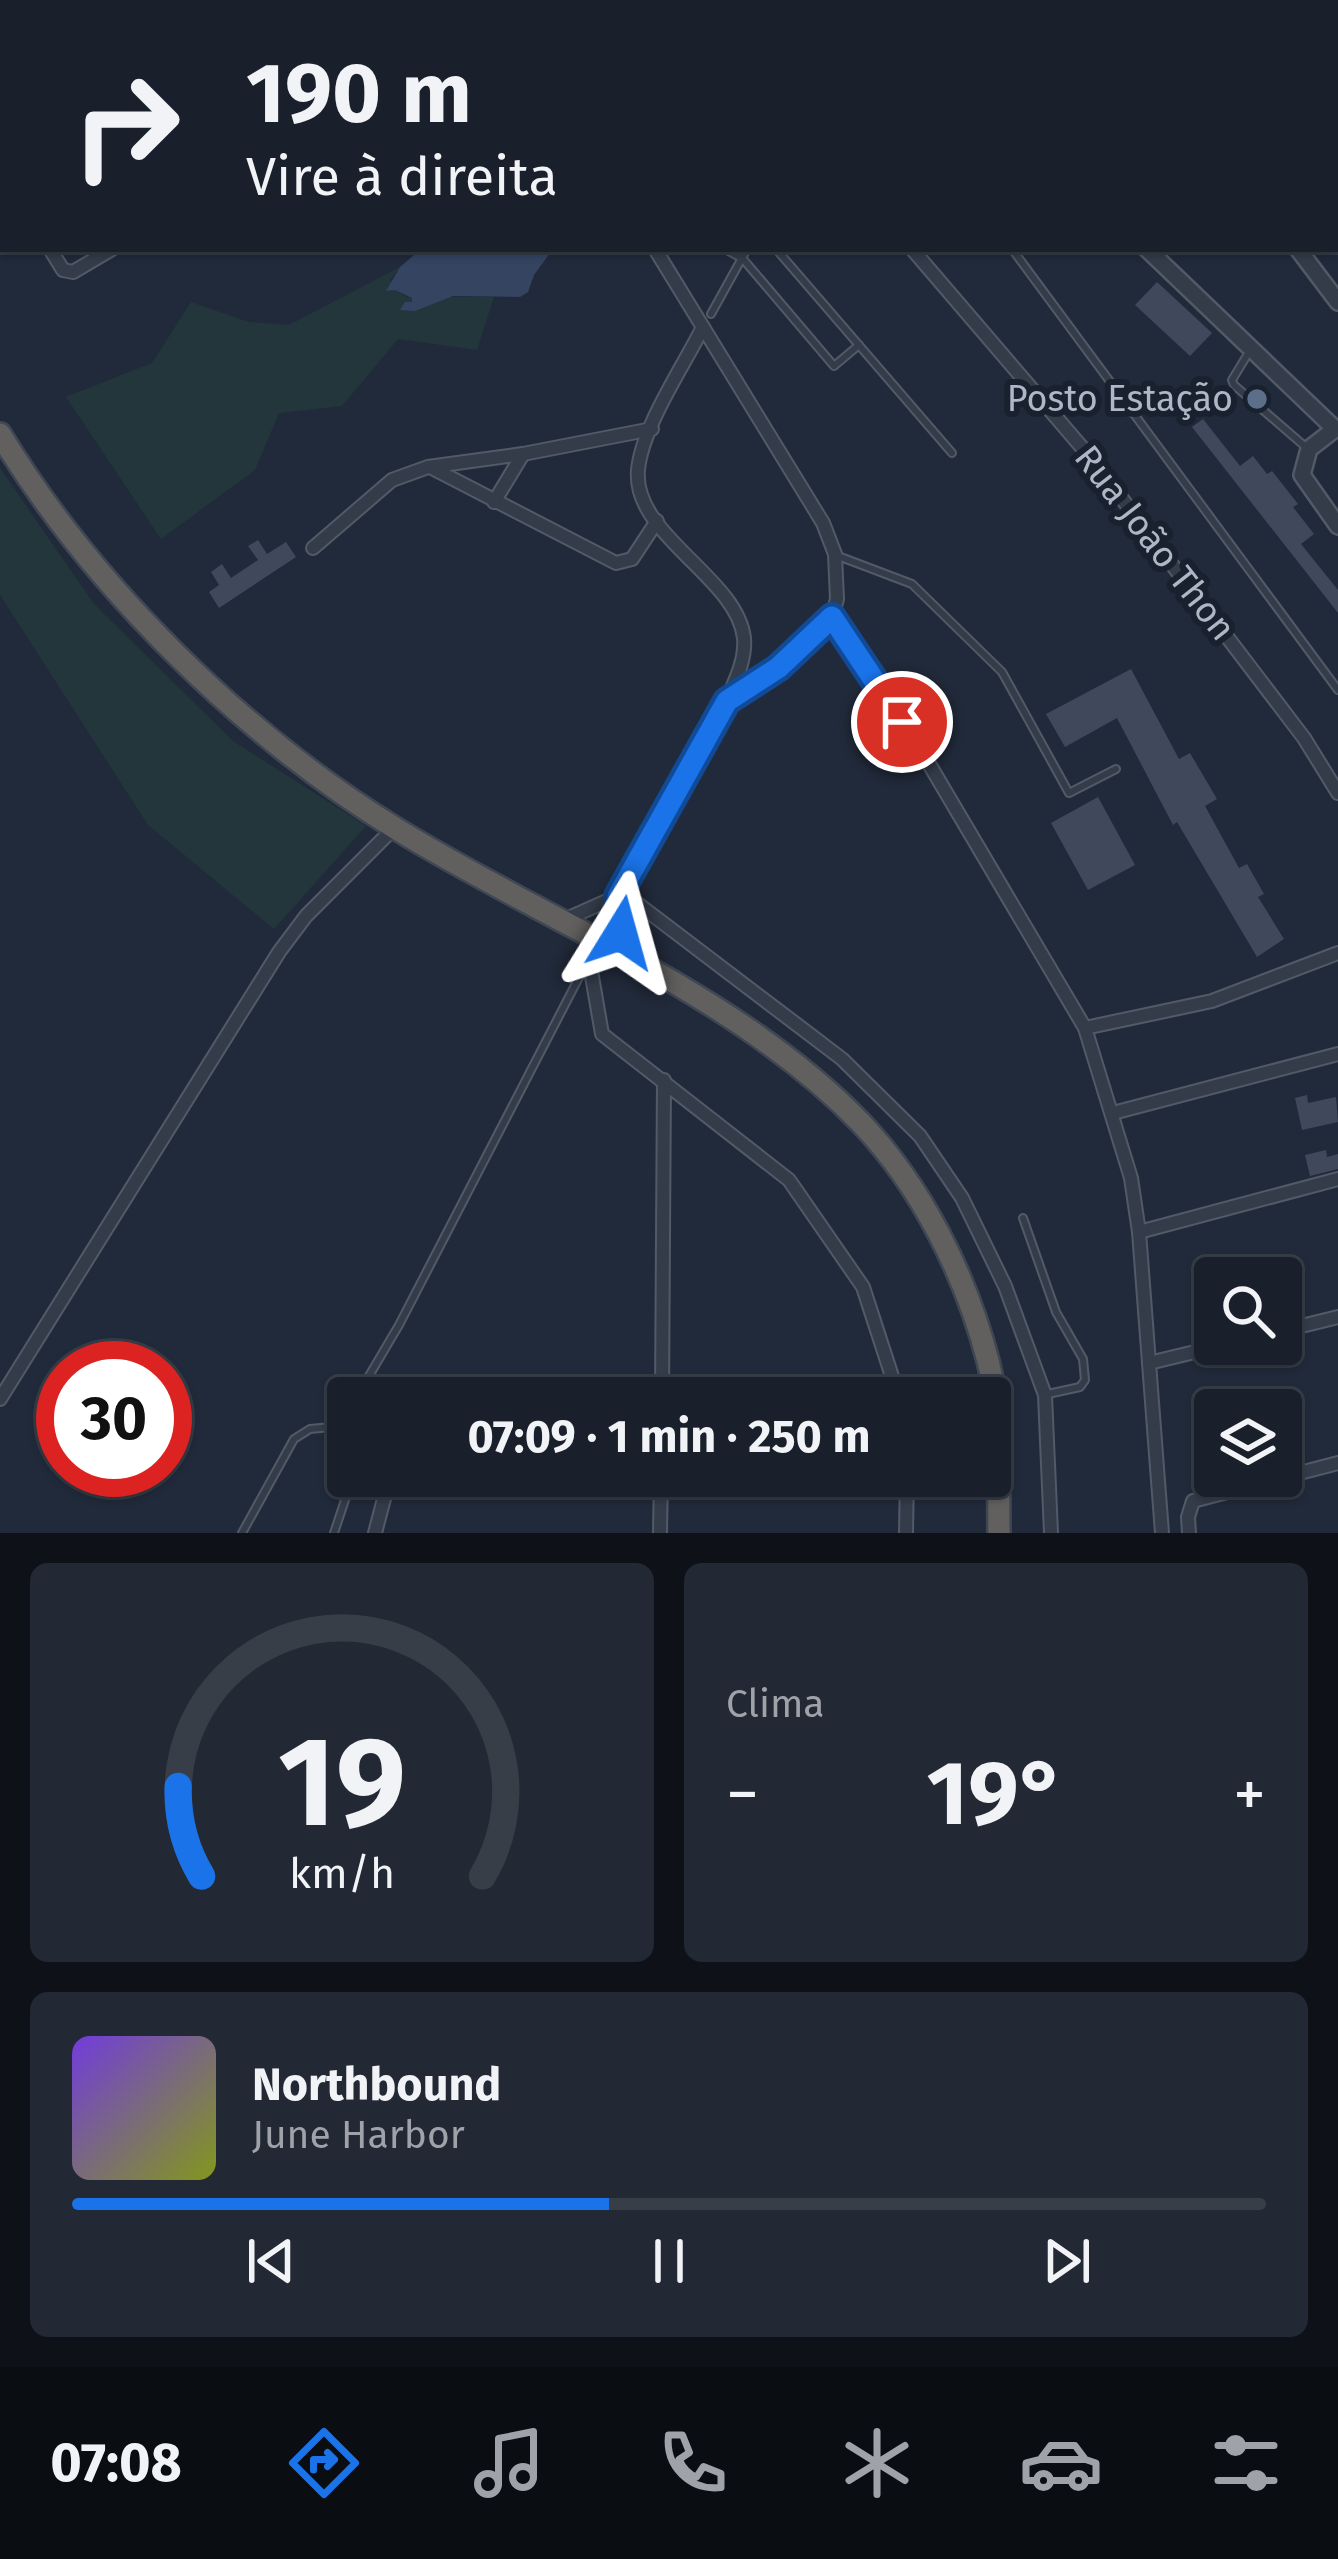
<!DOCTYPE html>
<html lang="pt">
<head>
<meta charset="utf-8">
<style>
  :root { --surface:#19202c; --page:#222834; --text:#f1f3f6; --muted:#9fa3a9; --line:#373e48; --accent:#1a73e8 }
  body { margin:0; font-family:"Fira Sans",sans-serif; background:var(--page); color:var(--text); height:100vh; display:flex; flex-direction:column; font-size:45px; white-space:nowrap }
  * { box-sizing:border-box; margin:0 }
  p { font-size:39px; color:var(--muted) }
  .icon { flex:none; width:66px; height:66px; fill:none; stroke:currentColor; stroke-width:2; stroke-linecap:round; stroke-linejoin:round }
  .map { position:relative; height:1533px; overflow:hidden }
  .details { display:flex; flex-direction:column; gap:30px; padding:30px; background:#0e1218; flex:1 }
  .details>* { flex:none }
  .guide { position:absolute; left:0px; top:0px; width:1338px; height:252px; box-shadow:0 3px 9px #0004,0 0 0 3px var(--line); background:#19202c; color:var(--text); overflow:hidden }
  .tools { position:absolute; left:1194px; top:1257px; display:grid; gap:24px }
  .tools a { display:grid; place-items:center; width:108px; height:108px; border-radius:12px; background:var(--surface); box-shadow:0 3px 9px #0004,0 0 0 3px var(--line); font-size:60px }
  .speed { position:absolute; left:36px; top:1341px; display:flex; gap:24px; font-size:60px; font-weight:700; text-align:center }
  .speed>* { display:grid; place-content:center; width:156px; height:156px; border-radius:50%; background:var(--surface); box-shadow:0 3px 9px #0004,0 0 0 3px var(--line); line-height:1 }
  .speed .limit { border:18px solid #d22; background:#fff; color:#111 }
  .pin { position:absolute; display:grid; place-items:center; width:102px; height:102px; color:#fff; margin:-51px; border:6px solid #fff; border-radius:50%; box-shadow:0 3px 12px #0007 }
  .me { position:absolute; width:132px; margin:-66px; rotate:8deg; stroke-linejoin:round; filter:drop-shadow(0 0 9px #0008) }
  .turn { display:flex; align-items:center; gap:42px; height:252px; padding:0 48px; font-size:54px }
  .turn .icon { width:156px; height:156px; stroke-width:2.5 }
  .turn b { display:block; font-size:84px; line-height:102px }
  .big { font-size:90px; font-weight:700; line-height:1.1 }
  .details .tile { flex:1; display:flex; flex-direction:column; justify-content:center; gap:18px; min-width:0; padding:0 42px; border-radius:18px; background:var(--page) }
  .details .dial { align-items:center; gap:0 }
  .dial svg { height:312px; overflow:visible; fill:none; stroke:var(--line); stroke-width:7; stroke-linecap:round; text-anchor:middle }
  .dial text { fill:var(--text); stroke:none }
  .song { display:flex; align-items:center; gap:36px }
  .cover { width:144px; height:144px; border-radius:18px; background:linear-gradient(135deg,hsl(260 70% 55%),hsl(70 70% 35%)) }
  .played { height:12px; border-radius:6px; background:linear-gradient(90deg,var(--accent) 45%,var(--line) 45%) }
  .keys { display:flex; justify-content:space-around; direction:ltr }
  .heat { display:flex; justify-content:space-between; align-items:center; font-size:66px; direction:ltr }
  .details .tiles { flex:1; display:grid; gap:30px; grid-template-columns:1fr 1fr }
  .tile:last-child { grid-column:span 2 }
  .trip { position:absolute; left:327px; top:1377px; width:684px; height:120px; border-radius:12px; background:var(--surface); box-shadow:0 3px 9px #0004,0 0 0 3px var(--line); font-weight:700; line-height:120px; text-align:center }
  .menu { display:flex; height:192px; justify-content:space-around; align-items:center; background:#0a0d12; color:var(--muted) }
  .menu .icon { width:84px; height:84px }
  .menu .active { color:var(--accent) }
  .menu b { font-size:54px; color:var(--text) }
  .map>svg:first-child { display:block }
</style>
</head>
<body>
<div class="map">
<svg width="1338" height="1533" viewBox="0 0 1338 1533">
  <rect width="100%" height="100%" fill="#212a3a"/>
  <g fill="#23363b">
    <path d="M400,267l-10,13 5,10 12,7h87l-17,53 -79,-11 -56,67 -63,7 -24,57 -94,69 -95,-142 86,-34 39,-61 58,20 40,3z"/>
    <path d="M0,468l94,136 139,137 133,85 -92,103 -126,-104 -148,-230z"/>
  </g>
  <path fill="#344461" d="M421,249h132l-19,26 -6,17 -8,5 -67,-1 -38,15 -15,-1 5,-8h7v-4l-17,-8 -9,1 14,-24z"/>
  <g fill="#40495c">
    <path d="M1157,282l55,51 -22,23 -55,-51z"/>
    <path d="M1203,419l37,47 13,-10 14,18 5,-3 26,33 -5,3 21,27 -13,10 37,46v23l-146,-186z"/>
    <path d="M258,540l9,14 19,-12 10,15 -77,51 -10,-16 10,-7 -8,-13 11,-8 9,14 27,-18 -10,-14z"/>
    <path d="M1131,669l48,90 11,-6 27,46 -12,7 34,62 8,-4 17,30 -6,3 26,42 -27,18 -80,-135 -4,3 -56,-107 -52,29 -19,-33z"/>
    <path d="M1098,797l37,68 -47,25 -37,-67z"/>
    <path d="M1307,1095l1,8 28,-6 2,25 -36,8 -7,-32z"/>
    <path d="M1326,1150l1,7 11,-3v15l-28,7 -5,-21z"/>
  </g>
  <g fill="none" stroke-linecap="round" stroke-linejoin="round">
    <defs>
      <g id="service">
        <path d="M820,0l3,3"/>
        <path d="M725,249l18,10 91,107 25,-21"/>
        <path d="M776,249l176,204"/>
        <path d="M1012,249l326,441"/>
        <path d="M711,314l36,-65"/>
        <path d="M1249,352l-17,28 2,5 74,64"/>
        <path d="M838,556l74,28 90,88 67,121 47,-24"/>
        <path d="M1023,1218l33,94 27,47 2,21 -5,7 -32,7"/>
        <path d="M356,1398l43,-73 188,-363"/>
        <path d="M331,1427l17,32"/>
        <path d="M242,1533l52,-94 16,-10 21,-2 17,-19"/>
        <path d="M334,1533l19,-57"/>
      </g>
      <g id="minor">
        <path d="M679,0l1,3"/>
        <path d="M735,0l1,3"/>
        <path d="M1312,0l4,3"/>
        <path d="M540,3l5,-3"/>
        <path d="M1201,3l3,-3"/>
        <path d="M0,7l3,1"/>
        <path d="M1335,18l3,2"/>
        <path d="M0,131l3,8"/>
        <path d="M50,249l13,21 10,2 39,-23"/>
        <path d="M912,249l179,209 213,280 34,55"/>
        <path d="M703,327c-20,40 -61,100 -65,143 -6,65 99,107 106,168 2,22 -9,43 -17,62"/>
        <path d="M430,467l186,96 16,-4 25,-38"/>
        <path d="M494,502l29,-48"/>
        <path d="M313,548l79,-68 36,-13 95,-13 129,-25"/>
        <path d="M832,617l93,140 160,271 46,150 8,54 23,301"/>
        <path d="M621,891l221,168 78,77 42,62 43,88 40,109 6,138"/>
        <path d="M619,895l108,-194 52,-33 53,-51 5,-18 -2,-45 -12,-31 -168,-274"/>
        <path d="M618,896l5,56"/>
        <path d="M564,920l54,-24"/>
        <path d="M599,940l-10,19 13,75 187,146 74,107 36,111"/>
        <path d="M1085,1028l127,-27 126,-48"/>
        <path d="M1113,1113l225,-59"/>
        <path d="M1139,1232l199,-53"/>
        <path d="M1281,1331l57,-14"/>
        <path d="M1149,1363l79,-19"/>
        <path d="M662,1398l2,-318"/>
        <path d="M0,1399l279,-447 27,-36 88,-88"/>
        <path d="M375,1533l15,-57"/>
        <path d="M660,1533l1,-57"/>
        <path d="M906,1533l1,-57"/>
        <path d="M1189,1533l-1,-16 5,-16 145,-38"/>
      </g>
      <g id="tertiary">
        <path d="M894,0l2,3"/>
        <path d="M1108,0l2,3"/>
        <path d="M1147,249l188,180 -26,20 -7,26 36,51"/>
        <path d="M1298,249l40,53"/>
      </g>
      <path id="trunk" d="M0,434c93,153 242,300 395,394 152,94 341,165 466,295 61,64 105,153 127,238 14,54 10,117 11,172"/>
    </defs>
    <use href="#service" stroke="#525a68" stroke-width="10"/>
    <use href="#minor" stroke="#525a68" stroke-width="16"/>
    <use href="#tertiary" stroke="#525a68" stroke-width="20"/>
    <use href="#trunk" stroke="#3f4755" stroke-width="26"/>
    <use href="#service" stroke="#343c4a" stroke-width="6"/>
    <use href="#minor" stroke="#343c4a" stroke-width="12"/>
    <use href="#tertiary" stroke="#343c4a" stroke-width="15"/>
    <use href="#trunk" stroke="#61605e" stroke-width="21"/>
  </g>
  <g fill="none" stroke-linecap="round" stroke-linejoin="round">
    <defs>
      <path id="route" d="M621,933l-3,-37 109,-195 51,-33 54,-51 70,105"/>
    </defs>
    <use href="#route" stroke="#114b97" stroke-width="30"/>
    <use href="#route" stroke="#1a73e8" stroke-width="21"/>
  </g>
  <circle fill="#5c6f8a" stroke="#1a212e" stroke-width="4.5" cx="1257" cy="399" r="12"/>
  <g text-anchor="middle" dominant-baseline="central" stroke-width="12" stroke-linejoin="round" paint-order="stroke">
    <g font-size="36" fill="#afb7c6" stroke="#1a212e" text-anchor="end">
      <text x="1233" y="399">Posto Estação</text>
    </g>
    <g font-size="36" fill="#afb7c6" stroke="#1a212e">
      <text transform="translate(1155 543) rotate(52)">Rua João Thon</text>
    </g>
  </g>
</svg>
<div class="tools">
<a><svg class="icon" aria-label="search" viewBox="0 0 24 24"><circle cx="10" cy="10" r="6"/><path d="M15 15l6 6"/></svg></a>
<a><svg class="icon" aria-label="layers" viewBox="0 0 24 24"><path d="M12 4l9 5-9 5-9-5zM3 14l9 5 9-5"/></svg></a>
</div>
<div class="speed"><div class="limit">30</div></div>
<div class="pin" style="left:902px;top:722px;background:#d93025"><svg class="icon" aria-label="arrive" viewBox="0 0 24 24"><path d="M6 21V4h12l-3 4 3 4H6"/></svg></div>
<svg class="me" style="left:621px;top:933px" viewBox="-20 -20 40 40"><path d="M0-17L14 15 0 8-14 15z" fill="#1a73e8" stroke="#fff" stroke-width="4"/></svg>
<div class="trip">07:09 · 1 min · 250 m</div>
<div class="guide">
<div class="turn"><svg class="icon" aria-label="right" viewBox="0 0 24 24"><path d="M7 20v-9h11M14 6l5 5-5 5"/></svg><div><b>190 m</b>Vire à direita</div></div>
</div>
</div>
<section class="details">
<div class="tiles">
<div class="tile dial"><svg viewBox="0 0 100 80">
<path d="M14 69A42 42 0 1 1 86 69"/>
<path d="M14 69A42 42 0 0 1 8 46" stroke="#1a73e8"/>
<text x="50" y="56" font-size="32" font-weight="700">19</text>
<text x="50" y="72" font-size="11">km/h</text>
</svg></div>
<div class="tile"><p>Clima</p>
<div class="heat"><a>−</a><b class="big">19°</b><a>+</a></div>
</div>
<div class="tile">
<div class="song"><i class="cover"></i><div><b>Northbound</b><p>June Harbor</p></div></div>
<div class="played"></div>
<div class="keys"><svg class="icon" aria-label="previous" viewBox="0 0 24 24"><path d="M18 5L8 12l10 7zM5 5v14"/></svg><svg class="icon" aria-label="pause" viewBox="0 0 24 24"><path d="M8 5v14M16 5v14"/></svg><svg class="icon" aria-label="next" viewBox="0 0 24 24"><path d="M6 5l10 7-10 7zM19 5v14"/></svg></div>
</div>
</div>
</section>
<nav class="menu">
<b>07:08</b>
<svg class="icon active" aria-label="directions" viewBox="0 0 24 24"><path d="M12 3l9 9-9 9-9-9zM9 14v-3h6M13 9l2 2-2 2"/></svg>
<svg class="icon" aria-label="music" viewBox="0 0 24 24"><path d="M9 18V5l10-2v13"/><circle cx="6" cy="18" r="3"/><circle cx="16" cy="16" r="3"/></svg>
<svg class="icon" aria-label="phone" viewBox="0 0 24 24"><path d="M5 4h4l2 5-3 2q2 4 5 5l2-3 5 2v4C11 20 4 13 5 4z"/></svg>
<svg class="icon" aria-label="climate" viewBox="0 0 24 24"><path d="M12 3v18M4 7l16 10M4 17L20 7"/></svg>
<svg class="icon" aria-label="car" viewBox="0 0 24 24"><path d="M5 17H2v-5l4-1 3-4h7l3 4 3 1v5h-3M9 17h6M6 11h13"/><circle cx="7" cy="17" r="2"/><circle cx="17" cy="17" r="2"/></svg>
<svg class="icon" aria-label="filters" viewBox="0 0 24 24"><path d="M4 7h16M4 17h16"/><circle cx="9" cy="7" r="2"/><circle cx="15" cy="17" r="2"/></svg>
</nav>
</body>
</html>
